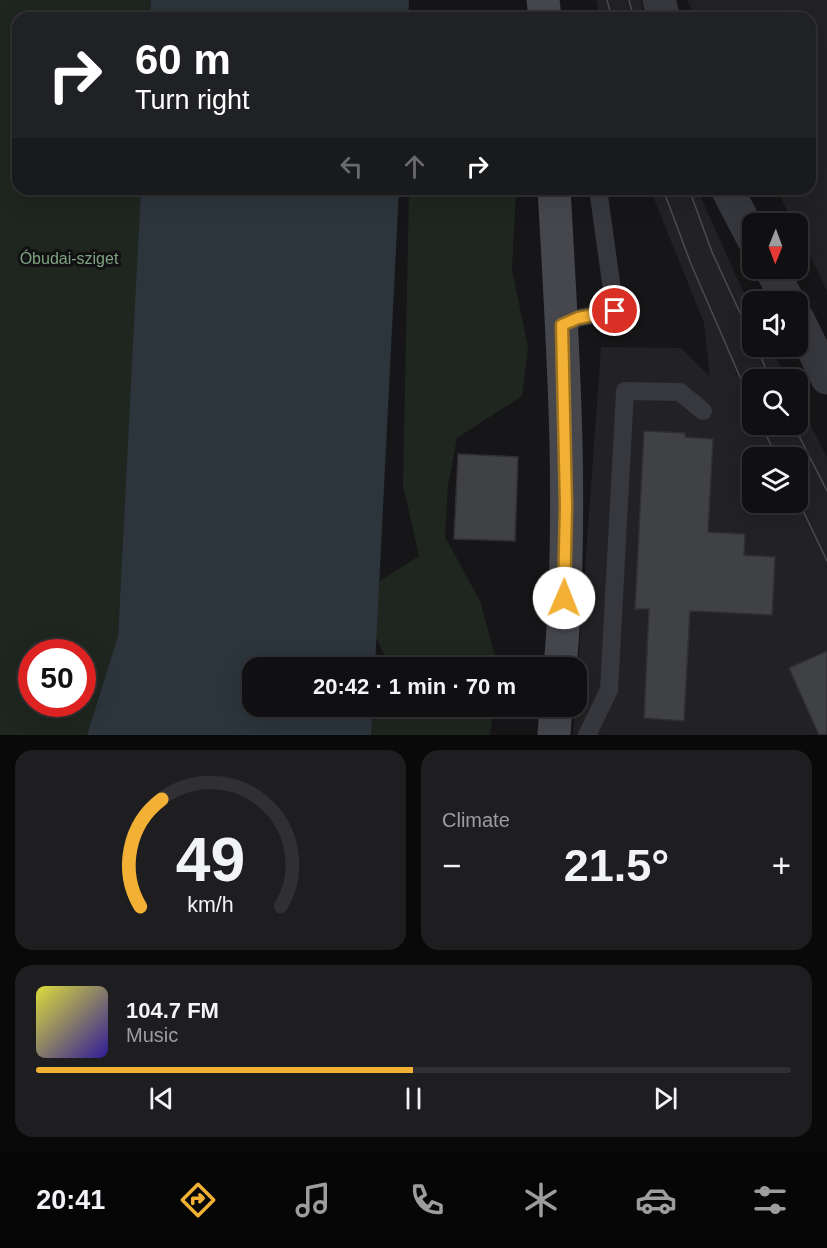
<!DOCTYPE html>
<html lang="en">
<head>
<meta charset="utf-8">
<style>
  :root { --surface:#101012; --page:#1e1e20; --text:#f1f3f6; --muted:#9c9d9f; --line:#303032; --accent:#f2b134 }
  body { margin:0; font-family:Arial,sans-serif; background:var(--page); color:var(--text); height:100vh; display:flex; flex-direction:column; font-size:22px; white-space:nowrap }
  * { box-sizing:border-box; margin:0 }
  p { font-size:20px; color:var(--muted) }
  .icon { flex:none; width:33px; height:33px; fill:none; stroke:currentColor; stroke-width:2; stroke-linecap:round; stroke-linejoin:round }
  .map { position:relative; height:735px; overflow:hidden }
  .panel { display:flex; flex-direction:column; gap:15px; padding:15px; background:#09090a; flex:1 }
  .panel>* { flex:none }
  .banner { position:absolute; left:12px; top:12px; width:804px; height:183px; border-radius:18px; box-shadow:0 6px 24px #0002,0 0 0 2px var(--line); background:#202124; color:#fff; overflow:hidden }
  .needle { width:39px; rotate:181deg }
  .fabs { position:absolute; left:742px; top:213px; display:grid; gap:12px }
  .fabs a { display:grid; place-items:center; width:66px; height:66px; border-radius:12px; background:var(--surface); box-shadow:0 6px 24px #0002,0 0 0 2px var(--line); font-size:30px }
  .speed { position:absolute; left:18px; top:639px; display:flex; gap:12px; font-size:30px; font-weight:700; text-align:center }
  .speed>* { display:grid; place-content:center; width:78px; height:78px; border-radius:50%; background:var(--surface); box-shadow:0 6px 24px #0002,0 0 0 2px var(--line); line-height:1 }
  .speed .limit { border:9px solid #d22; background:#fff; color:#111 }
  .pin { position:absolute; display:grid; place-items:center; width:51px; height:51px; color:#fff; margin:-26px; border:3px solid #fff; border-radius:50%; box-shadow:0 2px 6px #0007 }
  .me { position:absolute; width:66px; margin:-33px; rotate:1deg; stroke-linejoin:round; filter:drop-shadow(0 0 4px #0008) }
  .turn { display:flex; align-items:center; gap:21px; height:126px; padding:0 24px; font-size:27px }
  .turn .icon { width:78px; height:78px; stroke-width:2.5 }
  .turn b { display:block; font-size:42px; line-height:51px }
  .lanes { display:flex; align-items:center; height:57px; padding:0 24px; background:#0003; justify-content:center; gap:30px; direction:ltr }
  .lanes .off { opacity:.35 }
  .big { font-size:45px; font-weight:800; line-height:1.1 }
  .panel .tile { flex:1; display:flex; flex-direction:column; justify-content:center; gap:9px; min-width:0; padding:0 21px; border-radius:18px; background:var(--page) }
  .panel .dial { align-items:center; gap:0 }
  .dial svg { height:156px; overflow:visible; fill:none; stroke:var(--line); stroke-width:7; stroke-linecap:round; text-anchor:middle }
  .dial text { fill:var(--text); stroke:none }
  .song { display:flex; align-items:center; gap:18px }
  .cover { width:72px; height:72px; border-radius:9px; background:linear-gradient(135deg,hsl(60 70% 55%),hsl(250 70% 35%)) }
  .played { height:6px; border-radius:3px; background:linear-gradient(90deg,var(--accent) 50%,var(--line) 50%) }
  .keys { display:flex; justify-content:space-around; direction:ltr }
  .heat { display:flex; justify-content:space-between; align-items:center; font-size:33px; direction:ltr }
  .panel .tiles { flex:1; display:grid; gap:15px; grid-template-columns:1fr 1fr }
  .tile:last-child { grid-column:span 2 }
  .trip { position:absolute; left:242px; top:657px; width:345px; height:60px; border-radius:18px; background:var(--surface); box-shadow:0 6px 24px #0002,0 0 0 2px var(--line); font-weight:800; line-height:60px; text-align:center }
  .dock { display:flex; height:96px; justify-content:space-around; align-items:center; background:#060607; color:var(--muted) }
  .dock .icon { width:42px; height:42px }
  .dock .on { color:var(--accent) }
  .dock b { font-size:27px; color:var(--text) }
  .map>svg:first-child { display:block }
</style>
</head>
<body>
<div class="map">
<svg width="827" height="735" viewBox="0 0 827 735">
  <rect width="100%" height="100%" fill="#161618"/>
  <g fill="#222225" fill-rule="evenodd">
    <path d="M596,0h45l4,18h-45z"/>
    <path d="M687,0h140v291l-29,-59v-8l-4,-1 -18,-34h34v-171h-114z"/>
    <path d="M650,189h47l56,124v33l17,1 17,32 -34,1v44h45v-23l29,56v278h-254l28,-388 80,1 29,29 -6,-54zM753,458h45v44h-45z"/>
  </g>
  <g fill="#1e261f" fill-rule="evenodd">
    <path d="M0,0h151l-1,18h-132v171h124l-24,447 -31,99h-87zM32,652h50v52h-50z"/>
    <path d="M409,189h107l-4,81 16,77 -6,49 -65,42 -9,48 -3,51 35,64 18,66h-108l-34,-71 63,-40 -16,-71z"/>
    <path d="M379,707h115l-4,28h-125z"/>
  </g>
  <g fill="#2c353c">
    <path d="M151,0h258l-1,18h-258z"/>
    <path d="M141,189h258l-24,478 -123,1v38l121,1 -2,28h-284l31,-99z"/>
  </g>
  <g fill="#404145" stroke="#303034" stroke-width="1.5">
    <path d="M644,431l41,2v4l28,2 -5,93 37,2 -1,21 31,2 -3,58 -82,-4 -6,110 -40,-3 5,-109h-14z"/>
    <path d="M458,454l60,3 -3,84 -61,-2z"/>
    <path d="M827,651v84h-8l-30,-67z"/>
  </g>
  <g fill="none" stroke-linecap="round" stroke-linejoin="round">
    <g stroke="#37383d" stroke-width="18">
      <path d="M562,325l16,-7 37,-7 -17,-122"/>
      <path d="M587,735l22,-45 16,-299 55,1 23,19"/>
    </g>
    <g stroke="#37383d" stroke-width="33">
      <path d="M659,0l5,18"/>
      <path d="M727,189l26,50"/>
      <path d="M770,268l19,34"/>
      <path d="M798,319l29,59"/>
    </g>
    <g stroke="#45474d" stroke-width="33">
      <path d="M543,0l2,18"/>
      <path d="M554,189c9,159 20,320 6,479"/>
      <path d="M554,735l2,-29"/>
    </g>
    <g stroke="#4a4c52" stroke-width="1.5">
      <path d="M607,0l5,18"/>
      <path d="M629,0l5,18"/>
      <path d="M663,189l28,75 62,143"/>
      <path d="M689,189l23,63 41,89"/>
      <path d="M756,346l15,34"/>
      <path d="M761,424l16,34"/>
      <path d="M793,424l34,67"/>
      <path d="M798,500l29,61"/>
    </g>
  </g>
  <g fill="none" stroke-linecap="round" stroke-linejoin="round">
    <defs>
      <path id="route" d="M564,598l2,-93 -4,-180 16,-7 37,-7"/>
    </defs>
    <use href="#route" stroke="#9d7322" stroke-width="15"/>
    <use href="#route" stroke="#f2b134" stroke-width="10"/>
  </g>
  <g text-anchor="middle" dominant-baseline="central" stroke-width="6" stroke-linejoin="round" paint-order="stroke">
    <g font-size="16" fill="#7fa381" stroke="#111113">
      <text x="69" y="258">Óbudai-sziget</text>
    </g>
  </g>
</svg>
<div class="fabs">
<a><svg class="needle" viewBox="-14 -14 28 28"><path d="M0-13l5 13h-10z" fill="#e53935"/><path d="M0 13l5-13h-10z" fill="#9c9d9f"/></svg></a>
<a><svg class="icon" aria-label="sound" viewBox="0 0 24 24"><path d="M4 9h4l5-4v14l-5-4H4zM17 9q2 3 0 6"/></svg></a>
<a><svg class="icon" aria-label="search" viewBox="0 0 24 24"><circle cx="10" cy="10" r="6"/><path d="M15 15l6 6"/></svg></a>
<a><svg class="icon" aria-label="layers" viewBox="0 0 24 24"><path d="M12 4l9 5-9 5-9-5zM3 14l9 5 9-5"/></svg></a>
</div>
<div class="speed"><div class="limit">50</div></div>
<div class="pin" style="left:615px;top:311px;background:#d93025"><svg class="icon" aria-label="arrive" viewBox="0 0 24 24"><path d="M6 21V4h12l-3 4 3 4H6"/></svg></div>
<svg class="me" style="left:564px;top:598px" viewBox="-20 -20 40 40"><circle r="19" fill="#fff"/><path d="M0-13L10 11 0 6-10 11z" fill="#f2b134"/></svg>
<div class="trip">20:42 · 1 min · 70 m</div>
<div class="banner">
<div class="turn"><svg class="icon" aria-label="right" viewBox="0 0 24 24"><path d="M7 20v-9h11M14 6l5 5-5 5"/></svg><div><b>60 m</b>Turn right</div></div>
<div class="lanes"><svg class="icon off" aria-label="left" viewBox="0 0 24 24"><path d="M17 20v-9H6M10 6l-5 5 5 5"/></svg><svg class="icon off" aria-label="ahead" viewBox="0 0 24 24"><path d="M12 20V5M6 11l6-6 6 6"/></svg><svg class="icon" aria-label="right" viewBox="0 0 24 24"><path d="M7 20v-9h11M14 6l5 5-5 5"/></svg></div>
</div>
</div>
<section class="panel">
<div class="tiles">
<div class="tile dial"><svg viewBox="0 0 100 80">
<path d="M14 69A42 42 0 1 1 86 69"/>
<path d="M14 69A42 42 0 0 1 25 14" stroke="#f2b134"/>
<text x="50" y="56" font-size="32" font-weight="700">49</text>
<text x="50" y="72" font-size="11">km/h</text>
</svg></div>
<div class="tile"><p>Climate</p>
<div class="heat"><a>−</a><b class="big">21.5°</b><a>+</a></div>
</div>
<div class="tile">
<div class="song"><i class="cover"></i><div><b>104.7 FM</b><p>Music</p></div></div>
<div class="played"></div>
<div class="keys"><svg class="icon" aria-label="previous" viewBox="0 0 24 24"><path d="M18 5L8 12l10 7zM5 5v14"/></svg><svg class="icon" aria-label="pause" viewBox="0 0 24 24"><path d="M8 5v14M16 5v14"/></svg><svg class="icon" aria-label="next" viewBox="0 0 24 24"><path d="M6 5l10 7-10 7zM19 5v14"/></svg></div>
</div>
</div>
</section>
<nav class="dock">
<b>20:41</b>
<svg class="icon on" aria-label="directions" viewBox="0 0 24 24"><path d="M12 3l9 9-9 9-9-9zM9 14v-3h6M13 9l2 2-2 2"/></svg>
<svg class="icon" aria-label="music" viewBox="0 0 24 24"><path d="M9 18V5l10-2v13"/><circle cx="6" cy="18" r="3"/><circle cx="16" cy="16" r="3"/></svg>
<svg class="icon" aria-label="phone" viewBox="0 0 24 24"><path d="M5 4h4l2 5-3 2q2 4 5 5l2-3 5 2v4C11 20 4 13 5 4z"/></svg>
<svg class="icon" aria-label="climate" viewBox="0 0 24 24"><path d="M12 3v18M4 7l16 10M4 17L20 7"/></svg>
<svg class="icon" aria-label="car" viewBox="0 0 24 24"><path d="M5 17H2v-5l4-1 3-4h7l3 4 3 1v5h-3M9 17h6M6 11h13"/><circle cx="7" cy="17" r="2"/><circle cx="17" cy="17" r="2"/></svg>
<svg class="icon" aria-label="filters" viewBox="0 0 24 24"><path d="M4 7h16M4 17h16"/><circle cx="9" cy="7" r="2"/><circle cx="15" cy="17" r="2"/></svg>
</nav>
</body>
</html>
